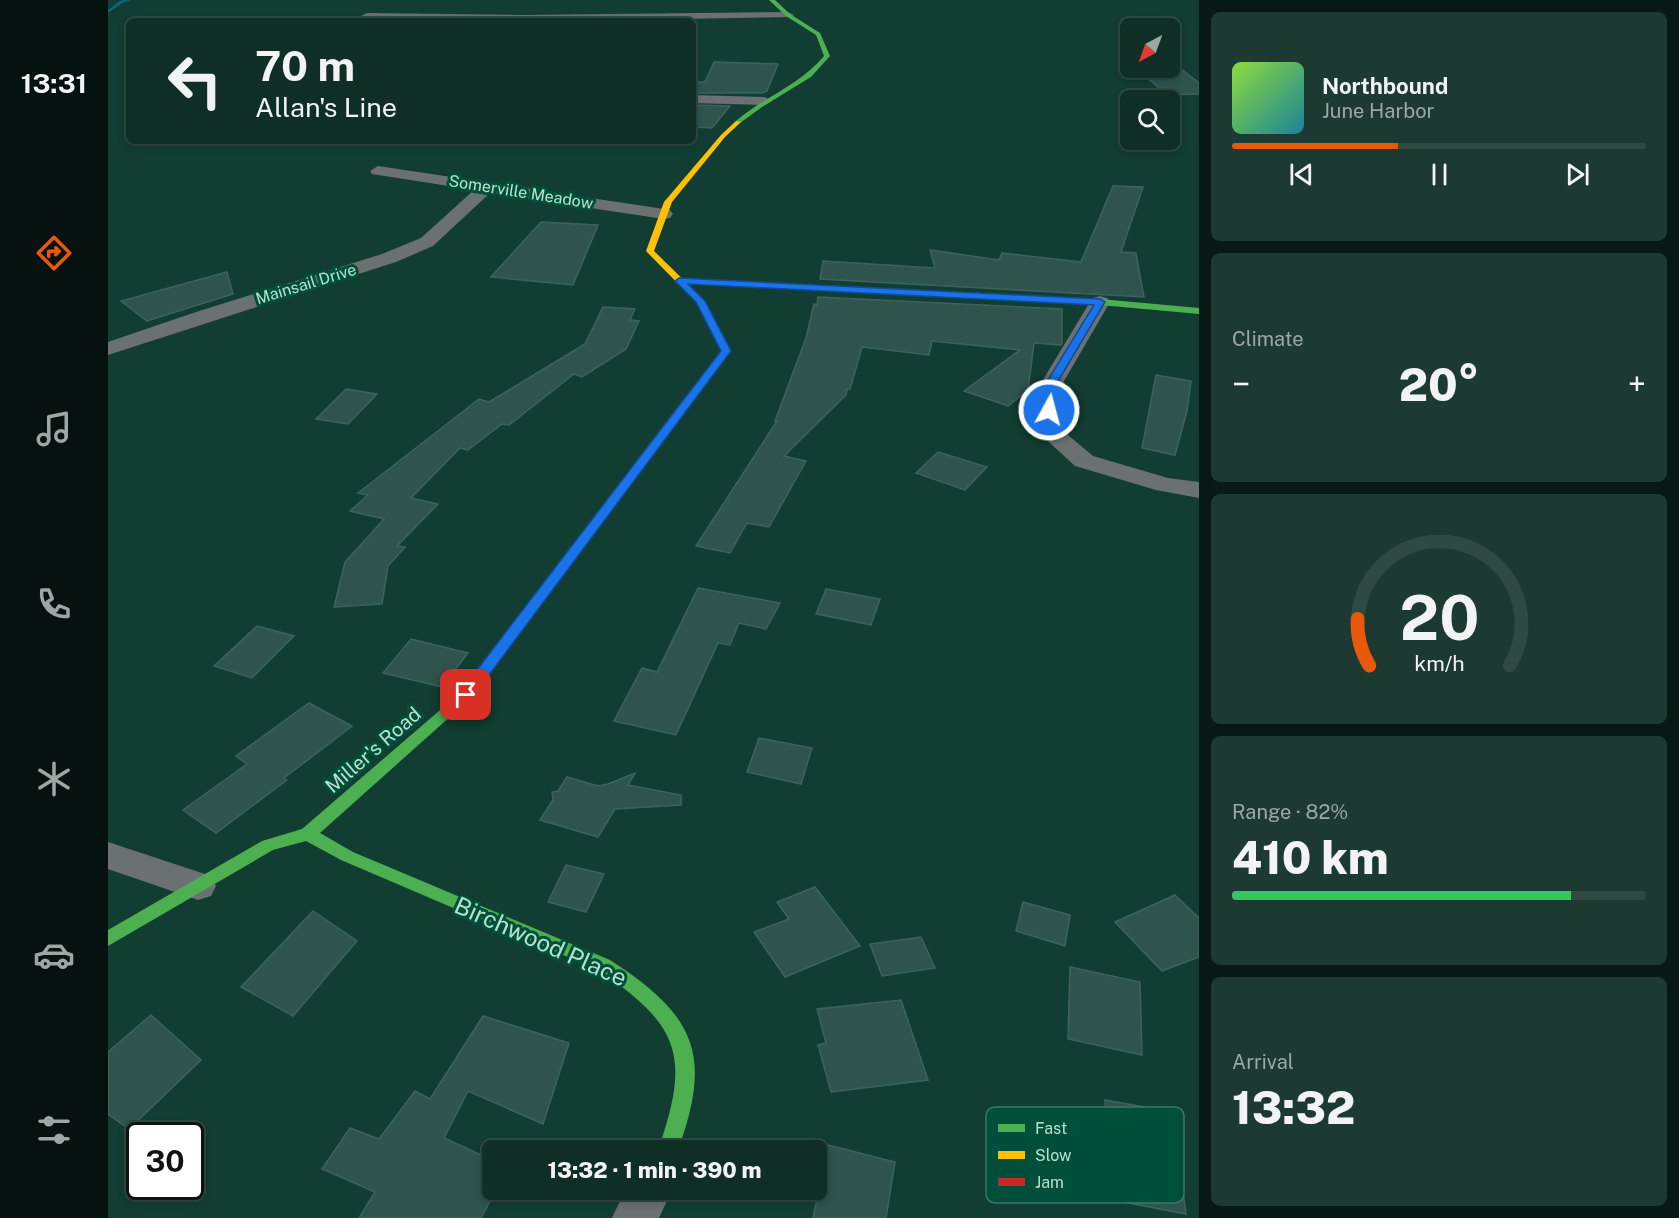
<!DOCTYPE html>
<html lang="en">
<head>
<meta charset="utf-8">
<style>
  :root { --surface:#0e2e26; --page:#1c3a32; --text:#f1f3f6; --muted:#9ba8a7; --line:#2e4a43; --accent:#ea580c }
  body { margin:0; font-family:"Public Sans",sans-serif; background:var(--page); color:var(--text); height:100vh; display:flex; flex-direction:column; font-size:22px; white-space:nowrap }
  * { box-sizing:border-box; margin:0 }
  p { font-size:20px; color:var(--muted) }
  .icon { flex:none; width:33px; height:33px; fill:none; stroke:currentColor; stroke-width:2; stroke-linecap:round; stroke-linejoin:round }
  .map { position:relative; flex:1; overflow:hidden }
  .drawer { display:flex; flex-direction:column; gap:12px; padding:12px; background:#081915; width:480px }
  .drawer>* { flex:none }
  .hud { position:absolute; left:18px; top:18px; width:570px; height:126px; border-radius:9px; box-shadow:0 3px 9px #0003,0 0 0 2px var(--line); background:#0e2e26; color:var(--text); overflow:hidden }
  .needle { width:39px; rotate:221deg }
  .controls { position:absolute; left:1012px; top:18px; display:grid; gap:12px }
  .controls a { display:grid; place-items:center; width:60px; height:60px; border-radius:9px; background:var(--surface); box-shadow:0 3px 9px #0003,0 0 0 2px var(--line); font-size:30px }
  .speed { position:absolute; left:18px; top:1122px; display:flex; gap:12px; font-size:30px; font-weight:700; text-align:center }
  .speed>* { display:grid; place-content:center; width:78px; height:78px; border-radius:50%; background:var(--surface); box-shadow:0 3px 9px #0003,0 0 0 2px var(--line); line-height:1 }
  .speed .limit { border:3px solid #111; border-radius:9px; background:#fff; color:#111 }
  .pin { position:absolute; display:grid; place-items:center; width:51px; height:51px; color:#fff; margin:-26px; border-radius:12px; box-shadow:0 3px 9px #0006 }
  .me { position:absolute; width:66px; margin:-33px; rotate:7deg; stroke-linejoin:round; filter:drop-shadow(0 0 4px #0008) }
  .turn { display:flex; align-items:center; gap:21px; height:126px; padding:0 30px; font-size:27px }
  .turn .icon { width:78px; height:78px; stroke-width:2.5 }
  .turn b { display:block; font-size:42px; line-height:51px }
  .big { font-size:45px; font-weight:800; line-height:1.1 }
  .drawer .widget { flex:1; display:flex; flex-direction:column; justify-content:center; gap:9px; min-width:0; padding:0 21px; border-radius:9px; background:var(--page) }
  .drawer .dial { align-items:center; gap:0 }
  .dial svg { height:156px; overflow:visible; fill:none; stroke:var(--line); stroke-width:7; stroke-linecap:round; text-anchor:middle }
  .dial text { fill:var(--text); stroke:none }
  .song { display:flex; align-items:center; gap:18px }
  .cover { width:72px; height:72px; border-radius:9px; background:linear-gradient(135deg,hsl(90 70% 55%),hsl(190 70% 35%)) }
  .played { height:6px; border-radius:3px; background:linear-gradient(90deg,var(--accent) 40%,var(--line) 40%) }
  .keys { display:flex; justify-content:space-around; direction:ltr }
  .heat { display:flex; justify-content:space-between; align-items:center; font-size:33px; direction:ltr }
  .charge { height:9px; border-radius:4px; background:linear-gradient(90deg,#34c759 82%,var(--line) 0) }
  .trip { position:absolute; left:374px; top:1140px; width:345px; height:60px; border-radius:9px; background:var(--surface); box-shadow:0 3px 9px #0003,0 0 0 2px var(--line); font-weight:800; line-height:60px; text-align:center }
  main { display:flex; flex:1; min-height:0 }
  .menu { display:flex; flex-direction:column; width:108px; justify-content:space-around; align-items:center; background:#06120f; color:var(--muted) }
  .menu .icon { width:42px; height:42px }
  .menu .on { color:var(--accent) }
  .menu b { font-size:27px; color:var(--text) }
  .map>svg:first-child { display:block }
</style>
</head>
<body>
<main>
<nav class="menu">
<b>13:31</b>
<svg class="icon on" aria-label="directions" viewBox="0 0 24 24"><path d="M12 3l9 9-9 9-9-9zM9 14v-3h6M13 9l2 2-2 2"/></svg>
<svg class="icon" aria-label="music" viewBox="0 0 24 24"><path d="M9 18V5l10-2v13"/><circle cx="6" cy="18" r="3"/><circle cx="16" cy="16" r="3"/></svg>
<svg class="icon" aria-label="phone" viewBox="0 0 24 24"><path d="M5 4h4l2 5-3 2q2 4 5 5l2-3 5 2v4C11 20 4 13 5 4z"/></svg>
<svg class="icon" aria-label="climate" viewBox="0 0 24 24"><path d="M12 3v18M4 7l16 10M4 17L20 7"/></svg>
<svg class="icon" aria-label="car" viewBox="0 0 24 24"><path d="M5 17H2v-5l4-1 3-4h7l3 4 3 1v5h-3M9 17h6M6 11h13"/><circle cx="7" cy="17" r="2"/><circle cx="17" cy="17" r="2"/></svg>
<svg class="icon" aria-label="filters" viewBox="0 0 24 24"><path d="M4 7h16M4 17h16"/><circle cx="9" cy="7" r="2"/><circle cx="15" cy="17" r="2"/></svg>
</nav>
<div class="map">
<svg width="1091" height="1218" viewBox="0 0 1091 1218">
  <rect width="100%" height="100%" fill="#123d32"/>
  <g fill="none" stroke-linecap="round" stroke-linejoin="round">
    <path fill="#036987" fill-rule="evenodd" d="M16,0h7l-9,3 -14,10v-3l12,-9z"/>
  </g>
  <g fill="#2f544d" stroke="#3c645d" stroke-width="1.5">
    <path d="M1063,61l28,22v11l-32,1 -31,-27h34z"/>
    <path d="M606,62l64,2 -11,27 -4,2h-70v-11h12z"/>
    <path d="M585,105l37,1 -18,22 -19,-1z"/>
    <path d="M1005,186l30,1 -22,65 15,1 8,44 -324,-18 3,-18 112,7 -5,-18 69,10 3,-7 79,9z"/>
    <path d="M433,222l57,3 -25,60 -82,-8z"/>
    <path d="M119,272l6,22 -86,27 -26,-20z"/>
    <path d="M710,297l244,12v34l-1,2 -27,-2 -6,47 -20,16 -44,-15 56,-41 -88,-9 -3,14 -67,-8 -12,42h-3l-1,6 -62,61 22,5 -37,66 -22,-4 -17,30 -34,-7 81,-125h-2l31,-83 8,-34 3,1z"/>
    <path d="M495,307l32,2 -5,11 9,1 -13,28 -44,28 -8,-3 -65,51 -7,-1 -34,26 -8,-2 -49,50 27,6 -41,42 8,1 -17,19 -6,38 -48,3 11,-45 39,-43 -34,-8 18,-16 -10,-2 121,-94 10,3 96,-58z"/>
    <path d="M1048,375l35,6 -4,30 -12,44 -33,-7z"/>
    <path d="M238,389l31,5 -29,30 -32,-5z"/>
    <path d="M830,452l49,15 -22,23 -49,-17z"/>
    <path d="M590,588l82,15 -14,26 -27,-6 -9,22 -12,-2 -42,92 -62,-14 28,-53 15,4z"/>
    <path d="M718,589l54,10 -9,26 -55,-11z"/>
    <path d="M149,626l37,10 -42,42 -38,-12z"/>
    <path d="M303,639l57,14 -26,34 -59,-14z"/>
    <path d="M201,703l43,23 -68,52 3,2 -71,53 -33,-23 64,-46 -11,-8z"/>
    <path d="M651,738l53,10 -11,36 -54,-12z"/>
    <path d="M527,773l-7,12 53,10v10l-66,4 -17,28 -58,-17 13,-20 -1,-8 6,-1 9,-14 31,9 10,-2z"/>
    <path d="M458,865l38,9 -18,38 -38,-10z"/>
    <path d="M707,887l45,59 -75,31 -31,-45 35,-13 -12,-17z"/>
    <path d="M1067,895l24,23v39l-37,14 -47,-49z"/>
    <path d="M915,902l47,13 -5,31 -49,-15z"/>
    <path d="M205,911l44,30 -64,75 -52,-29z"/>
    <path d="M813,937l14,31 -53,8 -12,-32z"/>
    <path d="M962,967l70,15 2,73 -74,-16z"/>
    <path d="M793,1000l27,80 -97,12 -13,-47 8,-2 -9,-34z"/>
    <path d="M43,1015l50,45 -72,69 -21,-15v-62z"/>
    <path d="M375,1016l86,27 -26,81 -75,-33 -24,47 48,22v37l-11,21h-122l16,-26 -53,-23 28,-41 29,11 36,-48 15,8z"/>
    <path d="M997,1100l68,12 13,102 -73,-14z"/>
    <path d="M720,1145l67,17 -9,56h-73z"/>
  </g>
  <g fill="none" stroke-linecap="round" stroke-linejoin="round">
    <g fill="#6b7072" fill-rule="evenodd">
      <path d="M680,12l6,3 -2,2 -231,4 -194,-2 -6,-3 6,-3 154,2z"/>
      <path d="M585,95l72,2 7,4 -7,4 -72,-2z"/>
      <path d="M270,166l286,43 6,1 3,4 -3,4 -6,1 -174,-26 -57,53 -37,16 -288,93v-13l88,-30 186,-58 39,-16 53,-48 -102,-16 -2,-3z"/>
      <path d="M992,296l7,2 3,4 -50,86 2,42 31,26 75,22 31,4v16l-43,-8 -81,-24 -37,-34v-44l52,-86 3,-4z"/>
      <path d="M0,842l103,34 5,10 -5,10 -13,4 -90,-31z"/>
      <path d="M517,1190h47l-13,28h-47z"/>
    </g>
    <g fill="#4caf50" fill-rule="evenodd">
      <path d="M661,0h6l15,14 30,19 10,23 -19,21 -49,30 -22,16h-4v-2c28,-24 64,-36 88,-65l-8,-21 -30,-19z"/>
      <path d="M854,292l138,7 99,9v6l-99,-9 -141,-8v-4z"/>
      <path d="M578,400l4,1v4l-219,293 -151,135 33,19 257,108c85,55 103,94 68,190h-20c33,-94 22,-125 -60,-180l-257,-110 -35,-19 -33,9 -165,96v-16l154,-89 40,-12 159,-137 221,-291z"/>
    </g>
    <path fill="#ffc107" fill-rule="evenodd" d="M628,121l5,1 -16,15 -53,65 -18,49 49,48 28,52 -41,54 -4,1 -5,-3 40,-52 -25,-49 -50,-51 18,-49 57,-67z"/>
    <path fill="#c62828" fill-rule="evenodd" d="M571,278l283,14 5,3 -5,3 -286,-15 -2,-2z"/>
  </g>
  <path fill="#1a73e8" stroke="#114b97" stroke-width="1.5" d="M571,278l421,21 5,3 -51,86 1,22 -6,3 -5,-3 -1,-22 51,-83 -406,-21 17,17 26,50 -260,348h-11l-2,-4 2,-3 261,-341 -25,-49 -21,-21z"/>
  <g text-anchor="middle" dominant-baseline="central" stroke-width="6" stroke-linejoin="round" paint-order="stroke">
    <g font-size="16" fill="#b7e0cf" stroke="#004f3b">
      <text transform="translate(413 192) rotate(9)">Somerville Meadow</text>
      <text transform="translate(198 284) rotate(-17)">Mainsail Drive</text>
    </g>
    <g font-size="20" fill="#b7e0cf" stroke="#004f3b">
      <text transform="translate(265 750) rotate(-41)">Miller's Road</text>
    </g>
    <g font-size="24" fill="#b7e0cf" stroke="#004f3b">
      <text transform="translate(433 941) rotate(24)">Birchwood Place</text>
    </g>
  </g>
  <rect x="878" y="1107" width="198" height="96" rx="9" fill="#004f3b" stroke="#377a67" stroke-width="1.5"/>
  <rect x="890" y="1124" width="27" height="8" fill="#4caf50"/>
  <rect x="890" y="1151" width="27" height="8" fill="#ffc107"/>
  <rect x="890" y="1178" width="27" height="8" fill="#c62828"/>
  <g font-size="16" fill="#b7e0cf">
    <text x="927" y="1134">Fast</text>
    <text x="927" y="1161">Slow</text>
    <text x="927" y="1188">Jam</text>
  </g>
</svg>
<div class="controls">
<a><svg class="needle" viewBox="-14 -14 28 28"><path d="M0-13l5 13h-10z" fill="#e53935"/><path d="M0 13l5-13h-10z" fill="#9ba8a7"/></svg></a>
<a><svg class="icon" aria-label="search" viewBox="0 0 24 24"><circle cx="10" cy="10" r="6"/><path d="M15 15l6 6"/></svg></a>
</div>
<div class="speed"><div class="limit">30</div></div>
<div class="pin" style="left:358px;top:695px;background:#d93025"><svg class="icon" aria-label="arrive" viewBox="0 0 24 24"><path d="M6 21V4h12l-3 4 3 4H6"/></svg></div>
<svg class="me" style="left:941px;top:410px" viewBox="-20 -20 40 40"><circle r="17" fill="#1a73e8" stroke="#fff" stroke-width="3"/><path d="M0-11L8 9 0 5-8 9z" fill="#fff"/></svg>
<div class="trip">13:32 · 1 min · 390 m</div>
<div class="hud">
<div class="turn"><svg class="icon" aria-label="left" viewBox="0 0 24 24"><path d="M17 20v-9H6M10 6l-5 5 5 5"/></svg><div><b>70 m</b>Allan's Line</div></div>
</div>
</div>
<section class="drawer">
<div class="widget">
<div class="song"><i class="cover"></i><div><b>Northbound</b><p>June Harbor</p></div></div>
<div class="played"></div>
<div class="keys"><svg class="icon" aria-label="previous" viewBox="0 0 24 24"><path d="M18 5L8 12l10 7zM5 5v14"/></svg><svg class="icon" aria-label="pause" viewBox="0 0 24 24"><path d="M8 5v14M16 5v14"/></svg><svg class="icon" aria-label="next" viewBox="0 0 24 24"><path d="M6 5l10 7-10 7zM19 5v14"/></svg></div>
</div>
<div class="widget"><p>Climate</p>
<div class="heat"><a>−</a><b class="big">20°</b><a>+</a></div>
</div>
<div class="widget dial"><svg viewBox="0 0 100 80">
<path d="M14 69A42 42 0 1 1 86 69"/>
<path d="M14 69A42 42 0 0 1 8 45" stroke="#ea580c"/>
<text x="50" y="56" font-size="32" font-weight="700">20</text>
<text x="50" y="72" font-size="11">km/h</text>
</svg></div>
<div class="widget"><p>Range · 82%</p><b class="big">410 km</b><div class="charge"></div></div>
<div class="widget"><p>Arrival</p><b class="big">13:32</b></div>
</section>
</main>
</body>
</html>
